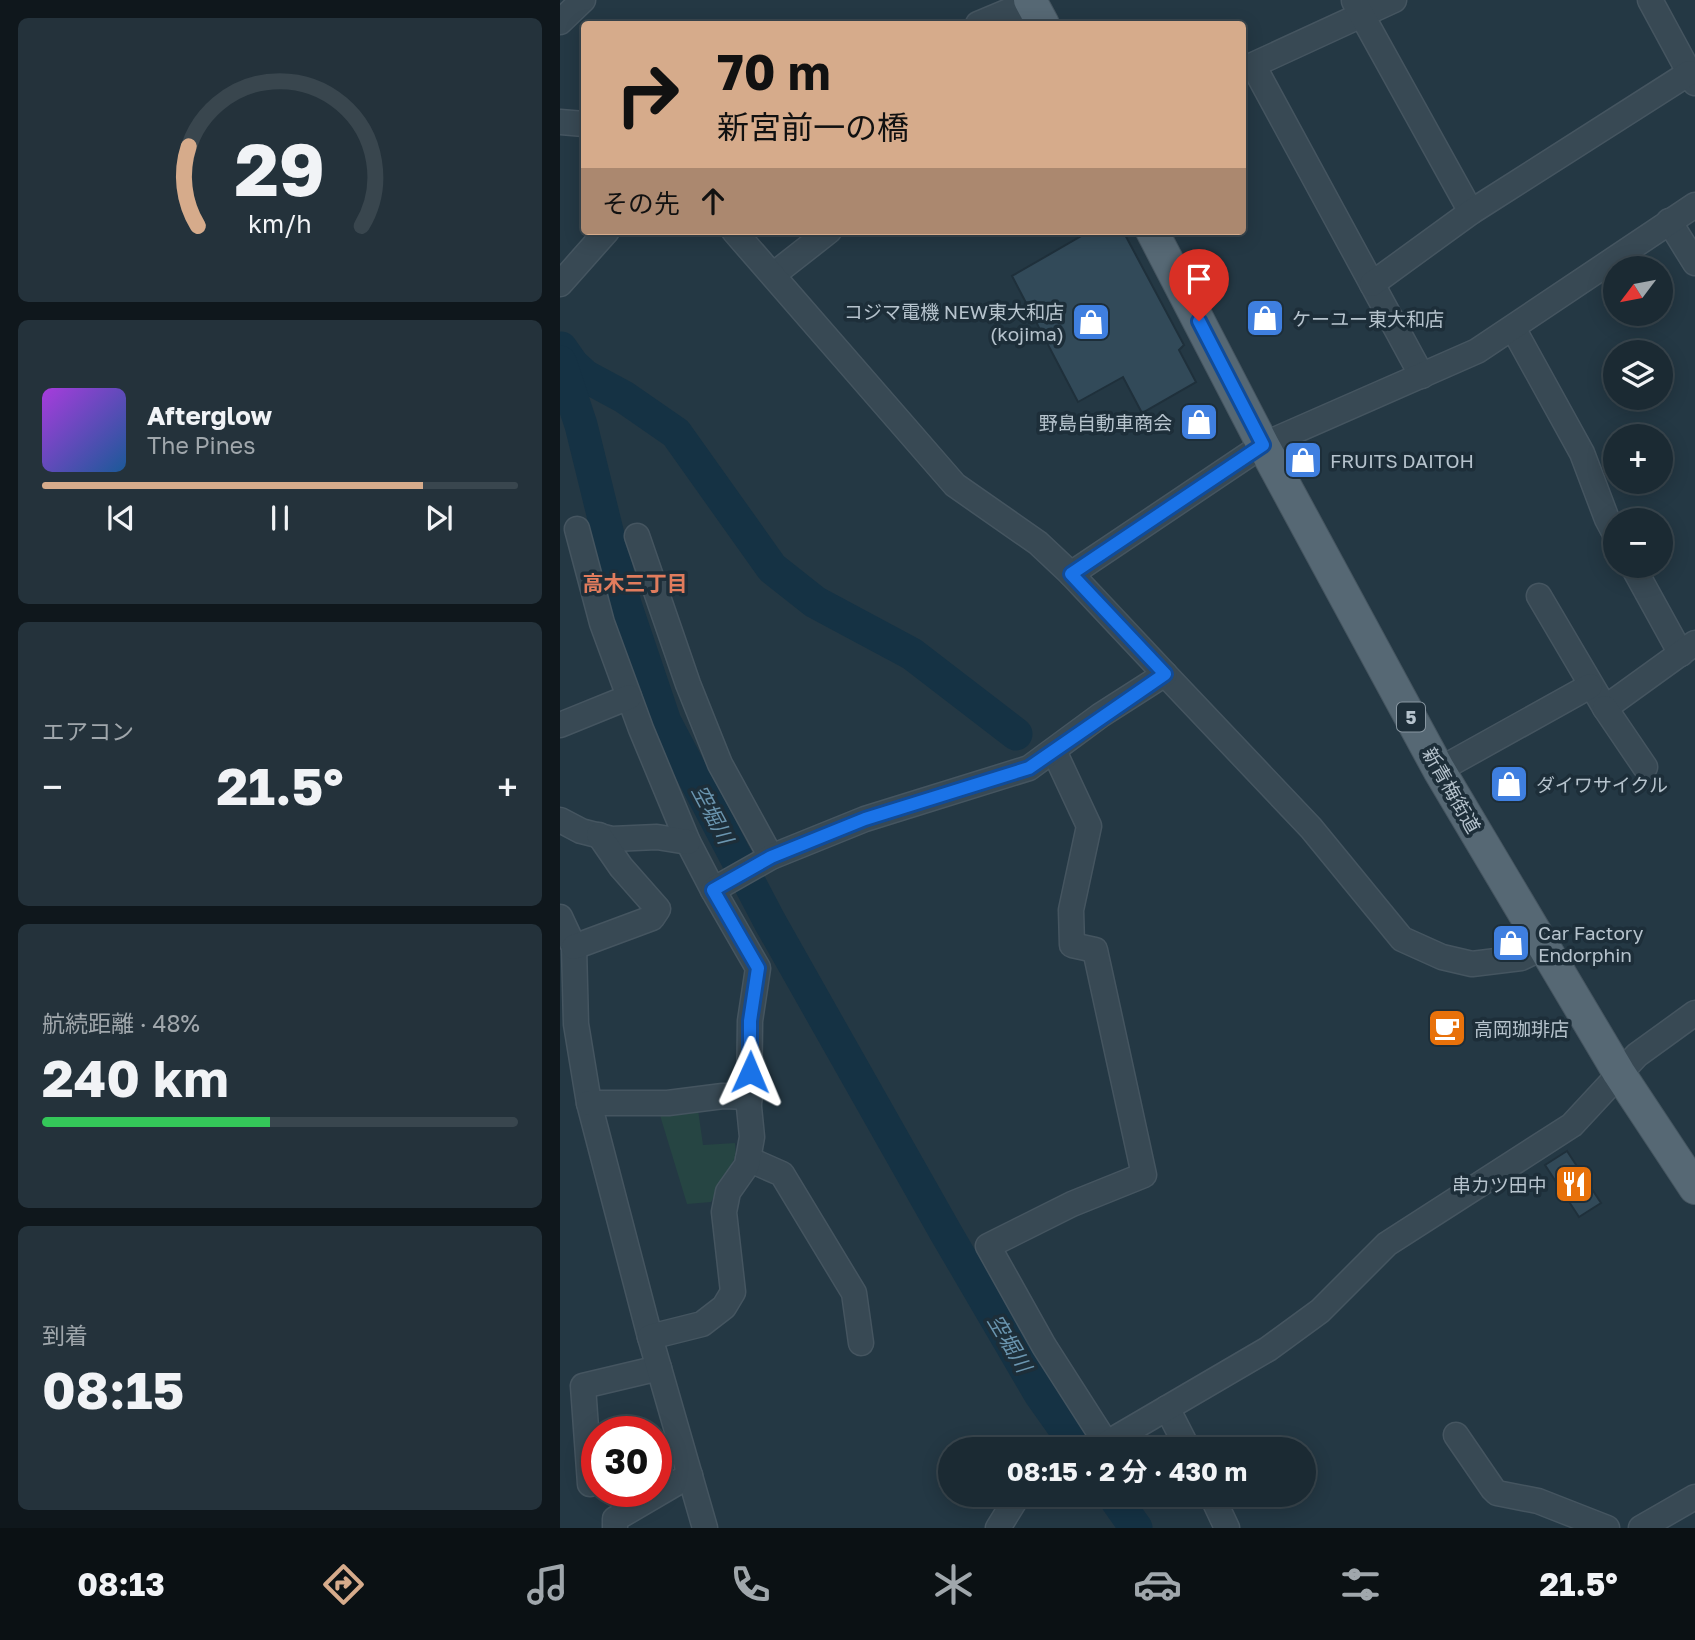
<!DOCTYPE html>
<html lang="ja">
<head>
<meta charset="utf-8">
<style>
  :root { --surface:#1b2a33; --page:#24323b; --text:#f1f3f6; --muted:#a0a7ac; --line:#39464e; --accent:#d6ab8b }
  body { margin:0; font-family:"Golos Text","Noto Sans JP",sans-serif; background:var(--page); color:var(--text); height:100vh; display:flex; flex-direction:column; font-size:26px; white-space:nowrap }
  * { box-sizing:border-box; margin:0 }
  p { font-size:23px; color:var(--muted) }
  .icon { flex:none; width:38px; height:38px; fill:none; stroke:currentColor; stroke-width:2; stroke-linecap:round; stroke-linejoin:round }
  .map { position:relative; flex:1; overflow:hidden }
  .details { display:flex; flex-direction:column; gap:18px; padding:18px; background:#0f171c; width:560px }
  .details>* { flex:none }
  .guide { position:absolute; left:21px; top:21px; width:665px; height:214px; border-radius:7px; box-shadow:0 4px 18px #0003,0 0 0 2px var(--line); background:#d6ab8b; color:#111; overflow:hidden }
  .needle { width:46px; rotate:238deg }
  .fabs { position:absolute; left:1043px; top:256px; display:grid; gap:14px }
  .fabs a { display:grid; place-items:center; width:70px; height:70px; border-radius:50%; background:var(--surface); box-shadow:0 4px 18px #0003,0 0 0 2px var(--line); font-size:35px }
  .speed { position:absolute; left:21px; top:1416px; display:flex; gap:14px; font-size:35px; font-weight:700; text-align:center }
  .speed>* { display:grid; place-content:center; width:91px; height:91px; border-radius:50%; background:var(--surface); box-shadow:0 4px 18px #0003,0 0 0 2px var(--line); line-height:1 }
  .speed .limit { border:10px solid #d22; background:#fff; color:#111 }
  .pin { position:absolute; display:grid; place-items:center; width:60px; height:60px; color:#fff; margin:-72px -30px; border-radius:50% 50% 50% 0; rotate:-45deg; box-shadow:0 0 7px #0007 }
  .pin .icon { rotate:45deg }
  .me { position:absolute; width:77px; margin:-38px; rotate:1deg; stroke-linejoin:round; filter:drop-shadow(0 0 5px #0008) }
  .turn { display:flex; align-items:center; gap:24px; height:147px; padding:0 21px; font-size:32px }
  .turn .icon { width:91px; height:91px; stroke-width:2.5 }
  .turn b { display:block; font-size:49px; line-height:60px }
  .then { display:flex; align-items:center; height:66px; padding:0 21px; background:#0003; gap:14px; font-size:26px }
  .big { font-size:52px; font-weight:700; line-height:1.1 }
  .details .widget { flex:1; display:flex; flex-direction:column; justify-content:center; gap:10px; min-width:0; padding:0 24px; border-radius:10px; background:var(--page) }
  .details .dial { align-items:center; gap:0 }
  .dial svg { height:182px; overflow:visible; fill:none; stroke:var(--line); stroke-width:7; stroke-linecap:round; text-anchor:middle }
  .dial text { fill:var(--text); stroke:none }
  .song { display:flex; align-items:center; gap:21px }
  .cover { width:84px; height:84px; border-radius:10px; background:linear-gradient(135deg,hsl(280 70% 55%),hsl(210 70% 35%)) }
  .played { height:7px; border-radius:4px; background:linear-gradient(90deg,var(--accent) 80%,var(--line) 80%) }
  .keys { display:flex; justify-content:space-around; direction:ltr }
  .heat { display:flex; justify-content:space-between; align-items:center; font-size:38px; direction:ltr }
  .charge { height:10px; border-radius:5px; background:linear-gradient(90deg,#34c759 48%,var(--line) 0) }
  .trip { position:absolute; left:378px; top:1437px; width:378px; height:70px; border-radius:35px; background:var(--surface); box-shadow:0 4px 18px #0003,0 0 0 2px var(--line); font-weight:700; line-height:70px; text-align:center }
  .dock { display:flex; height:112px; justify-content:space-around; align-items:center; background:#0b1114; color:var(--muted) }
  .dock .icon { width:49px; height:49px }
  .dock .current { color:var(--accent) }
  .dock b { font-size:32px; color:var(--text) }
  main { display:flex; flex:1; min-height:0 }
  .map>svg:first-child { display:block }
</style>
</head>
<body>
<main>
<section class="details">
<div class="widget dial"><svg viewBox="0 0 100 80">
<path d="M14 69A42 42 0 1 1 86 69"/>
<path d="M14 69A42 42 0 0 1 10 34" stroke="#d6ab8b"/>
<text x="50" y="56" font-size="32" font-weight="700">29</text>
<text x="50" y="72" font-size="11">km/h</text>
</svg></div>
<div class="widget">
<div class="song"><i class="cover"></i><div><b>Afterglow</b><p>The Pines</p></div></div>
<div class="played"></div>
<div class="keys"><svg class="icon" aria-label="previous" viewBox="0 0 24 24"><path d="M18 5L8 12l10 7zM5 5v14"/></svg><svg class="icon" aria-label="pause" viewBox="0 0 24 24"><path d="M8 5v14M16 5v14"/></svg><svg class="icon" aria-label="next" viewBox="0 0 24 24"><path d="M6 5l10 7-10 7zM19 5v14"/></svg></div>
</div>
<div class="widget"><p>エアコン</p>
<div class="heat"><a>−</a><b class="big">21.5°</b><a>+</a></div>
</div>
<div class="widget"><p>航続距離 · 48%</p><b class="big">240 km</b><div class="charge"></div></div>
<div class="widget"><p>到着</p><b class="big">08:15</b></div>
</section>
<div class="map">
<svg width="1135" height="1528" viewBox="0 0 1135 1528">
  <rect width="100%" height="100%" fill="#243844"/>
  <path fill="#264543" d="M138,1110l5,35 32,-2 1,13 -25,46 -24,2 -28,-92z"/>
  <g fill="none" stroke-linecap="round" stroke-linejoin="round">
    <g stroke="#153244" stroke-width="33">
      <path d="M1,348l12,17 12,11 39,21 52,36 96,135 43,34 97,52 104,80"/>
      <path d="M0,362l21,63 44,179 40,118 105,200 176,311 94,161 39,55"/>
      <path d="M552,1494l24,34"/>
    </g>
  </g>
  <g fill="#324a59" stroke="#1f303b" stroke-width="2">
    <path d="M530,231h33l61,114 -5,5 17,32 -54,31 -19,-36 -45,25 -66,-126z"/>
    <path d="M1007,1151l34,52 -22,14 -34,-52z"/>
  </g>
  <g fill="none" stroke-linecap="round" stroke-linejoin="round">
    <defs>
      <g id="minor">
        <path d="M834,0l-141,65 169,311"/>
        <path d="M1090,0l45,83"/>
        <path d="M794,1l117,211"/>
        <path d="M0,22l23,-22"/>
        <path d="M418,24l57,-24"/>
        <path d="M0,122l24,2"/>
        <path d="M1109,221l26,42"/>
        <path d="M213,275l56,-44"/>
        <path d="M0,284l47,-53"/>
        <path d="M812,284l99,-72 218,-139"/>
        <path d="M953,328l69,125 25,66 8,15"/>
        <path d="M17,529l25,94 39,106 47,113 25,48"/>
        <path d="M77,536l51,148 32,80 51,93"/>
        <path d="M1072,565l49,89"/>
        <path d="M511,574l192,-129 214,-94 218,-146"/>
        <path d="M979,596l66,112 90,-65"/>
        <path d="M605,674l146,154 91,111 40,18 30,7 49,-6 23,-11"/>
        <path d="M1045,708l40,59"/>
        <path d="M0,725l69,-28"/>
        <path d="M494,751l35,75 -18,84 1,35 23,5 49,225 -72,29 -84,42 56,100 62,97"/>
        <path d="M879,770l151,-84"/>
        <path d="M0,820l21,11 31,8 45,-2 31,5"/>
        <path d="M0,917l14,30 2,77 13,79 61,234"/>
        <path d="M14,947l78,-29 6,-9 -37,-42 -22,-32"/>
        <path d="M29,1103h79l55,-7 27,1"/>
        <path d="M188,1159l34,15 72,119 7,50"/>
        <path d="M607,1408l21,41"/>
        <path d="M896,1435l37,54 4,4 41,8 69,27"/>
        <path d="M537,1449l171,-100 52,-38 67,-67 185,-119 65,-70 58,-42"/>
        <path d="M30,1484l-7,-98 76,-18"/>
        <path d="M651,1494l16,34"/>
        <path d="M55,1528v-9l75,-44"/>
        <path d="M145,1528l-55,-191 52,-13 22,-17 9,-15 -9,-80 4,-20 19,-27 5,-28 -3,-30 1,-86 8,-53 -45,-78 58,-33 94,-38 164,-51 72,-53 64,-41 -94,-100 -33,-31 -83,-58 -221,-254"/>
        <path d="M438,1528l18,-29 7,-5"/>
        <path d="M1081,1528l54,-31"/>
      </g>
      <g id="major">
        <path d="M470,0l13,24"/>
        <path d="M592,231l111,214 176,325 180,303 76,115"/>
      </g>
    </defs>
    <use href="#minor" stroke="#455560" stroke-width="27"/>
    <use href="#major" stroke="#455560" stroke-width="34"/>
    <use href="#minor" stroke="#384954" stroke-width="24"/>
    <use href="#major" stroke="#566874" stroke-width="32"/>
  </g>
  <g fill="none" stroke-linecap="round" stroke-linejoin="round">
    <defs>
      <path id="route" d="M190,1072v-51l8,-53 -45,-78 58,-33 94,-38 164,-51 136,-94 -94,-100 192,-129 -64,-124"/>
    </defs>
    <use href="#route" stroke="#114b97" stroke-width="18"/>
    <use href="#route" stroke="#1a73e8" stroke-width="12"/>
  </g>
  <defs>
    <symbol id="shop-square" viewBox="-11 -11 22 22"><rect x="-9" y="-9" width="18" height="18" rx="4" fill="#3f7fe0" stroke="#1d2e39"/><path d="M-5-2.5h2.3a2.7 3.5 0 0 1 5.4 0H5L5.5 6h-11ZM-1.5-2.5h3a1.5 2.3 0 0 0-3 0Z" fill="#fff"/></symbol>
    <symbol id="cafe-square" viewBox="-11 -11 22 22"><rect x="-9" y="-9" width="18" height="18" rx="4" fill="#e8710a" stroke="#1d2e39"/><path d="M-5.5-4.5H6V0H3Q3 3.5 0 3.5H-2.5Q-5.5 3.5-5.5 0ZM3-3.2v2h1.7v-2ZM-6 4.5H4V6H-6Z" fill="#fff"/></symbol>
    <symbol id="restaurant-square" viewBox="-11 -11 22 22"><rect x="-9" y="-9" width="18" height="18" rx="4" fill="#e8710a" stroke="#1d2e39"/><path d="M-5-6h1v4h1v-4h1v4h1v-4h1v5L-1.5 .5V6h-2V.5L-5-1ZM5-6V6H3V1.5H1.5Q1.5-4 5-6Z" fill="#fff"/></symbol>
  </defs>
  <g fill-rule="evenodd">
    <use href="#shop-square" x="683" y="296" width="44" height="44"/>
    <use href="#shop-square" x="509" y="300" width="44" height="44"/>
    <use href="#shop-square" x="617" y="400" width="44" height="44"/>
    <use href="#shop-square" x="721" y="438" width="44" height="44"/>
    <use href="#shop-square" x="927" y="762" width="44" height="44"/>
    <use href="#shop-square" x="929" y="921" width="44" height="44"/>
    <use href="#cafe-square" x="865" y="1006" width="44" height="44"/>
    <use href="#restaurant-square" x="992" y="1162" width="44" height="44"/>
  </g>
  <g text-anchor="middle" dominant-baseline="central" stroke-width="7" stroke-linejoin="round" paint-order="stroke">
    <rect fill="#1d2e39" stroke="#8896a1" stroke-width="2" x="837" y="702.5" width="28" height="29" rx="5"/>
    <g font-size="18" font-weight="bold" fill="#b6c3cd">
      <text x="851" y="717">5</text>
    </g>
    <g font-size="19" fill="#b6c3cd" stroke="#1d2e39" text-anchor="start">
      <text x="504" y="311" text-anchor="end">コジマ電機 NEW東大和店<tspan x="504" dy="22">(kojima)</tspan></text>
      <text x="732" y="318">ケーユー東大和店</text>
      <text x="612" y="422" text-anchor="end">野島自動車商会</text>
      <text x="770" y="460">FRUITS DAITOH</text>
      <text x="976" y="784">ダイワサイクル</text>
      <text x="978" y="932">Car Factory<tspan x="978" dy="22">Endorphin</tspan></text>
      <text x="914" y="1028">高岡珈琲店</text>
      <text x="987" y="1184" text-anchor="end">串カツ田中</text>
    </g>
    <g font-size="19" fill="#b6c3cd" stroke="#1d2e39">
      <text transform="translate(892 790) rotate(60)">新青梅街道</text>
    </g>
    <g font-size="21" font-weight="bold" fill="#e17c5d" stroke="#1d2e39">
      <text x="75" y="583">高木三丁目</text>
    </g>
    <g font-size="21" font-style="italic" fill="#6b96b0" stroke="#1d2e39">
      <text transform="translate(153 814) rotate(62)">空堀川</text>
      <text transform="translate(450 1343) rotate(59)">空堀川</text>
    </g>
  </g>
</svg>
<div class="fabs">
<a><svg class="needle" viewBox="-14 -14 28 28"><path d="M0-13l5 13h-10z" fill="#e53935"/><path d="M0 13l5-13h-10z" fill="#a0a7ac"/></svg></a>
<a><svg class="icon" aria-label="layers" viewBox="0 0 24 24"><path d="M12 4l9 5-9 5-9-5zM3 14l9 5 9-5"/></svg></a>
<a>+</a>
<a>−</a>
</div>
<div class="speed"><div class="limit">30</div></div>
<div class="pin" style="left:639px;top:321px;background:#d93025"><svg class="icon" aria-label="arrive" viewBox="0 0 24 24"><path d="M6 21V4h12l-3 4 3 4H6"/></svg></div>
<svg class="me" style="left:190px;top:1072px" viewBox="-20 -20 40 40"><path d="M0-17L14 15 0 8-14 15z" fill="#1a73e8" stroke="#fff" stroke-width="4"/></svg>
<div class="trip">08:15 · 2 分 · 430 m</div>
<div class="guide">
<div class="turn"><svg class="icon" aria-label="right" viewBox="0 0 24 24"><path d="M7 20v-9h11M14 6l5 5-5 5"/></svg><div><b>70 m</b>新宮前一の橋</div></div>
<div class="then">その先<svg class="icon" aria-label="ahead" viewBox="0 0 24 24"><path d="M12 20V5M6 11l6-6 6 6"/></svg></div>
</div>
</div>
</main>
<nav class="dock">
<b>08:13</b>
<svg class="icon current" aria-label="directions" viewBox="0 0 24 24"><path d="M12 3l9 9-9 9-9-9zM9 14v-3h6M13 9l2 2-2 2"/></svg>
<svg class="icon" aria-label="music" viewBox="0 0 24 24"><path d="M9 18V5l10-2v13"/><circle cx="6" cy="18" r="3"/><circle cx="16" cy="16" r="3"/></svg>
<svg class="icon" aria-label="phone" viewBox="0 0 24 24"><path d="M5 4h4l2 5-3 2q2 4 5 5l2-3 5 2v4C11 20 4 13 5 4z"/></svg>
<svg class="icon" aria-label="climate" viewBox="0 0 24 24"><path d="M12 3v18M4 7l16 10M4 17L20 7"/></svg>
<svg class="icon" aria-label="car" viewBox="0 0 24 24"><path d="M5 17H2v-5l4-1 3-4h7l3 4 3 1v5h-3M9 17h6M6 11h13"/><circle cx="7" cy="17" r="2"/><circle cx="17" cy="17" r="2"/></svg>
<svg class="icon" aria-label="filters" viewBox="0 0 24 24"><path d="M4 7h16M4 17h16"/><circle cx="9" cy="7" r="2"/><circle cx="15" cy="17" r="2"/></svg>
<b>21.5°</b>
</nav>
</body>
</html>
